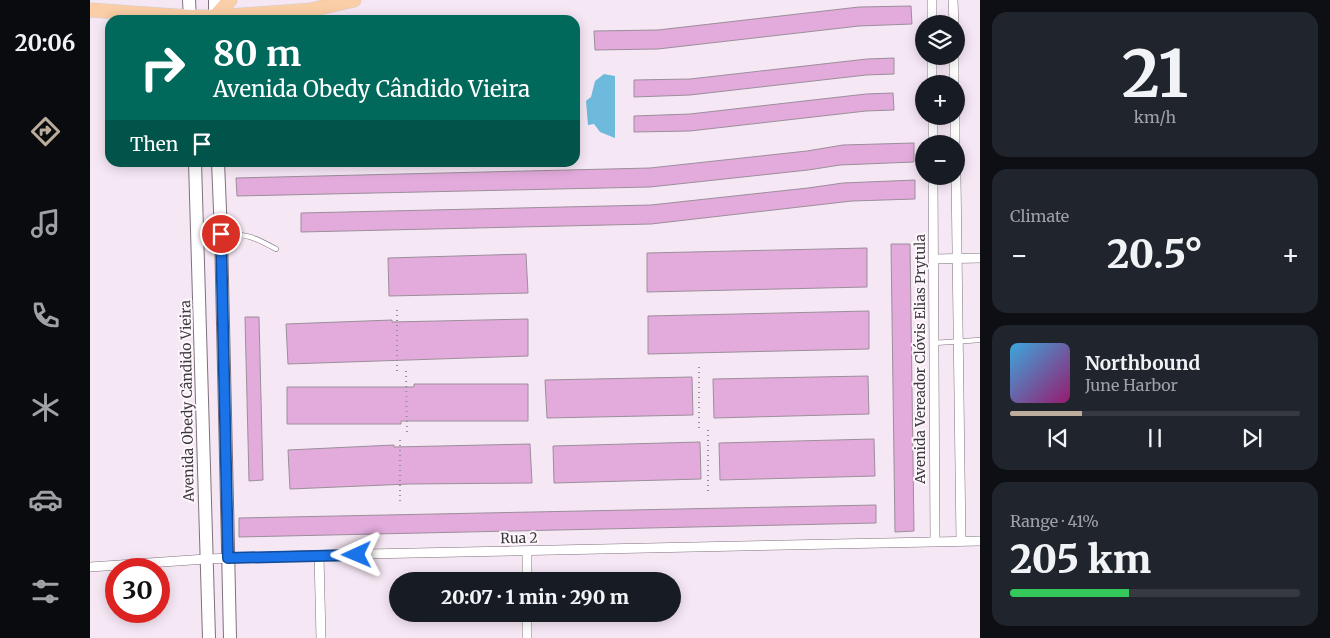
<!DOCTYPE html>
<html lang="en">
<head>
<meta charset="utf-8">
<style>
  :root { --surface:#171b24; --page:#20242c; --text:#f1f3f6; --muted:#9ea1a6; --line:#363941; --accent:#bbac9c }
  body { margin:0; font-family:Merriweather,serif; background:var(--page); color:var(--text); height:100vh; display:flex; flex-direction:column; font-size:19px; white-space:nowrap }
  * { box-sizing:border-box; margin:0 }
  p { font-size:16px; color:var(--muted) }
  .icon { flex:none; width:28px; height:28px; fill:none; stroke:currentColor; stroke-width:2; stroke-linecap:round; stroke-linejoin:round }
  .map { position:relative; flex:1; overflow:hidden }
  .side { display:flex; flex-direction:column; gap:12px; padding:12px; background:#0d0f14; width:350px }
  .side>* { flex:none }
  .hud { position:absolute; left:15px; top:15px; width:475px; height:152px; border-radius:15px; box-shadow:0 2px 12px #0003; background:#00695c; color:#fff; overflow:hidden }
  .tools { position:absolute; left:825px; top:15px; display:grid; gap:10px }
  .tools a { display:grid; place-items:center; width:50px; height:50px; border-radius:50%; background:var(--surface); box-shadow:0 2px 12px #0003; font-size:25px }
  .speed { position:absolute; left:15px; top:558px; display:flex; gap:10px; font-size:25px; font-weight:700; text-align:center }
  .speed>* { display:grid; place-content:center; width:65px; height:65px; border-radius:50%; background:var(--surface); box-shadow:0 2px 12px #0003; line-height:1 }
  .speed .limit { border:8px solid #d22; background:#fff; color:#111 }
  .pin { position:absolute; display:grid; place-items:center; width:42px; height:42px; color:#fff; margin:-21px; border:2px solid #fff; border-radius:50%; box-shadow:0 1px 5px #0007 }
  .me { position:absolute; width:55px; margin:-28px; rotate:269deg; stroke-linejoin:round; filter:drop-shadow(0 0 4px #0008) }
  .turn { display:flex; align-items:center; gap:18px; height:105px; padding:0 25px; font-size:22px }
  .turn .icon { width:65px; height:65px; stroke-width:2.5 }
  .turn b { display:block; font-size:35px; line-height:42px }
  .then { display:flex; align-items:center; height:48px; padding:0 25px; background:#0003; gap:10px; font-size:19px }
  .big { font-size:38px; font-weight:800; line-height:1.1 }
  .side .widget { flex:1; display:flex; flex-direction:column; justify-content:center; gap:8px; min-width:0; padding:0 18px; border-radius:15px; background:var(--page) }
  .side .dial { align-items:center; gap:0 }
  .dial b { font-size:65px; line-height:1 }
  .song { display:flex; align-items:center; gap:15px }
  .cover { width:60px; height:60px; border-radius:8px; background:linear-gradient(135deg,hsl(200 70% 55%),hsl(320 70% 35%)) }
  .played { height:5px; border-radius:2px; background:linear-gradient(90deg,var(--accent) 25%,var(--line) 25%) }
  .keys { display:flex; justify-content:space-around; direction:ltr }
  .heat { display:flex; justify-content:space-between; align-items:center; font-size:28px; direction:ltr }
  .charge { height:8px; border-radius:4px; background:linear-gradient(90deg,#34c759 41%,var(--line) 0) }
  .trip { position:absolute; left:299px; top:572px; width:292px; height:50px; border-radius:25px; background:var(--surface); box-shadow:0 2px 12px #0003; font-weight:800; line-height:50px; text-align:center }
  main { display:flex; flex:1; min-height:0 }
  .dock { display:flex; flex-direction:column; width:90px; justify-content:space-around; align-items:center; background:#090b0e; color:var(--muted) }
  .dock .icon { width:35px; height:35px }
  .dock .current { color:var(--accent) }
  .dock b { font-size:22px; color:var(--text) }
  .map>svg:first-child { display:block }
</style>
</head>
<body>
<main>
<nav class="dock">
<b>20:06</b>
<svg class="icon current" aria-label="directions" viewBox="0 0 24 24"><path d="M12 3l9 9-9 9-9-9zM9 14v-3h6M13 9l2 2-2 2"/></svg>
<svg class="icon" aria-label="music" viewBox="0 0 24 24"><path d="M9 18V5l10-2v13"/><circle cx="6" cy="18" r="3"/><circle cx="16" cy="16" r="3"/></svg>
<svg class="icon" aria-label="phone" viewBox="0 0 24 24"><path d="M5 4h4l2 5-3 2q2 4 5 5l2-3 5 2v4C11 20 4 13 5 4z"/></svg>
<svg class="icon" aria-label="climate" viewBox="0 0 24 24"><path d="M12 3v18M4 7l16 10M4 17L20 7"/></svg>
<svg class="icon" aria-label="car" viewBox="0 0 24 24"><path d="M5 17H2v-5l4-1 3-4h7l3 4 3 1v5h-3M9 17h6M6 11h13"/><circle cx="7" cy="17" r="2"/><circle cx="17" cy="17" r="2"/></svg>
<svg class="icon" aria-label="filters" viewBox="0 0 24 24"><path d="M4 7h16M4 17h16"/><circle cx="9" cy="7" r="2"/><circle cx="15" cy="17" r="2"/></svg>
</nav>
<div class="map">
<svg width="890" height="638" viewBox="0 0 890 638">
  <rect width="100%" height="100%" fill="#f6e7f4"/>
  <path fill="#6ebadc" d="M514,74l11,2v62l-15,-6 -6,-8 -6,1 -2,-24 5,-4 4,-16z"/>
  <g fill="#e2abdc" stroke="#9c8e9a">
    <path d="M821,6l1,18 -53,2 -201,23 -63,1 -1,-19 64,-1 201,-23z"/>
    <path d="M804,58v16l-28,1 -176,20 -56,2v-17l56,-1 177,-20z"/>
    <path d="M803,93l1,17 -28,1 -176,20 -56,1v-16l56,-2 176,-20z"/>
    <path d="M824,143v19l-74,3 -32,5 -158,17 -413,9 -1,-18 414,-10 157,-17 36,-6z"/>
    <path d="M825,180v19l-63,2 -201,23 -350,8v-19l350,-8 157,-17 35,-5z"/>
    <path d="M801,244h19l4,287 -19,1z"/>
    <path d="M777,248v39l-220,5v-39z"/>
    <path d="M436,254l2,39 -139,3 -1,-38z"/>
    <path d="M779,311v38l-221,5v-38z"/>
    <path d="M155,317h14l4,163 -14,1z"/>
    <path d="M438,319v37l-240,8 -2,-40 106,-4v2z"/>
    <path d="M778,376l1,38 -155,4 -1,-39z"/>
    <path d="M602,377l1,38 -146,3 -2,-38z"/>
    <path d="M324,384h114v37h-127v3h-114v-37h127z"/>
    <path d="M784,439l1,37 -155,4 -1,-37z"/>
    <path d="M610,442l1,37 -147,4 -1,-37z"/>
    <path d="M440,444l2,39 -123,1 -119,5 -2,-39 106,-5v2z"/>
    <path d="M786,505v18l-637,14v-19z"/>
  </g>
  <g fill="none" stroke-linecap="round" stroke-linejoin="round">
    <defs>
      <g id="service">
        <path d="M219,20l2,-9"/>
        <path d="M133,234c24,0 31,3 53,15"/>
        <path d="M844,343l46,-3"/>
      </g>
      <g id="minor">
        <path d="M842,0v24"/>
        <path d="M863,0l1,24"/>
        <path d="M842,56v28"/>
        <path d="M864,56v28"/>
        <path d="M843,116v28"/>
        <path d="M865,116v28"/>
        <path d="M843,176l2,365"/>
        <path d="M866,176l5,365"/>
        <path d="M844,259l46,-1"/>
        <path d="M229,555l2,83"/>
        <path d="M0,567l116,-8 113,-4 661,-14"/>
        <path d="M437,581v-29"/>
        <path d="M437,638v-24"/>
      </g>
      <g id="secondary">
        <path d="M99,0l1,20"/>
        <path d="M125,0v20"/>
        <path d="M105,162l14,476"/>
        <path d="M128,162l3,72 9,404"/>
      </g>
      <g id="primary">
        <path d="M0,10l100,7h25l96,-7 43,-10"/>
        <path d="M125,17l15,-17"/>
      </g>
    </defs>
    <use href="#service" stroke="#7f727d" stroke-width="5.5"/>
    <use href="#minor" stroke="#7f727d" stroke-width="10"/>
    <use href="#secondary" stroke="#7f727d" stroke-width="14"/>
    <use href="#primary" stroke="#d1cfd1" stroke-width="15"/>
    <g stroke="#988e97" stroke-width="2" stroke-dasharray="1 4" stroke-linecap="butt">
      <path d="M307,310v62"/>
      <path d="M609,367v63"/>
      <path d="M316,371l1,64"/>
      <path d="M618,430v64"/>
      <path d="M310,501v-65"/>
    </g>
    <use href="#service" stroke="#fff" stroke-width="4.5"/>
    <use href="#minor" stroke="#fff" stroke-width="9"/>
    <use href="#secondary" stroke="#fff" stroke-width="12"/>
    <use href="#primary" stroke="#facea6" stroke-width="14"/>
  </g>
  <g fill="none" stroke-linecap="round" stroke-linejoin="round">
    <defs>
      <path id="route" d="M131,234l7,324 129,-3"/>
    </defs>
    <use href="#route" stroke="#114b97" stroke-width="12"/>
    <use href="#route" stroke="#1a73e8" stroke-width="9"/>
  </g>
  <g text-anchor="middle" dominant-baseline="central" stroke-width="4" stroke-linejoin="round" paint-order="stroke">
    <g font-size="14" fill="#3e393e" stroke="#fef8fd">
      <text transform="translate(830 359) rotate(-90)">Avenida Vereador Clóvis Elias Prytula</text>
      <text transform="translate(97 401) rotate(-91)">Avenida Obedy Cândido Vieira</text>
      <text transform="translate(429 538) rotate(-1)">Rua 2</text>
    </g>
  </g>
</svg>
<div class="tools">
<a><svg class="icon" aria-label="layers" viewBox="0 0 24 24"><path d="M12 4l9 5-9 5-9-5zM3 14l9 5 9-5"/></svg></a>
<a>+</a>
<a>−</a>
</div>
<div class="speed"><div class="limit">30</div></div>
<div class="pin" style="left:131px;top:234px;background:#d93025"><svg class="icon" aria-label="arrive" viewBox="0 0 24 24"><path d="M6 21V4h12l-3 4 3 4H6"/></svg></div>
<svg class="me" style="left:267px;top:555px" viewBox="-20 -20 40 40"><path d="M0-17L14 15 0 8-14 15z" fill="#1a73e8" stroke="#fff" stroke-width="4"/></svg>
<div class="trip">20:07 · 1 min · 290 m</div>
<div class="hud">
<div class="turn"><svg class="icon" aria-label="right" viewBox="0 0 24 24"><path d="M7 20v-9h11M14 6l5 5-5 5"/></svg><div><b>80 m</b>Avenida Obedy Cândido Vieira</div></div>
<div class="then">Then<svg class="icon" aria-label="arrive" viewBox="0 0 24 24"><path d="M6 21V4h12l-3 4 3 4H6"/></svg></div>
</div>
</div>
<section class="side">
<div class="widget dial"><b>21</b><p>km/h</p></div>
<div class="widget"><p>Climate</p>
<div class="heat"><a>−</a><b class="big">20.5°</b><a>+</a></div>
</div>
<div class="widget">
<div class="song"><i class="cover"></i><div><b>Northbound</b><p>June Harbor</p></div></div>
<div class="played"></div>
<div class="keys"><svg class="icon" aria-label="previous" viewBox="0 0 24 24"><path d="M18 5L8 12l10 7zM5 5v14"/></svg><svg class="icon" aria-label="pause" viewBox="0 0 24 24"><path d="M8 5v14M16 5v14"/></svg><svg class="icon" aria-label="next" viewBox="0 0 24 24"><path d="M6 5l10 7-10 7zM19 5v14"/></svg></div>
</div>
<div class="widget"><p>Range · 41%</p><b class="big">205 km</b><div class="charge"></div></div>
</section>
</main>
</body>
</html>
